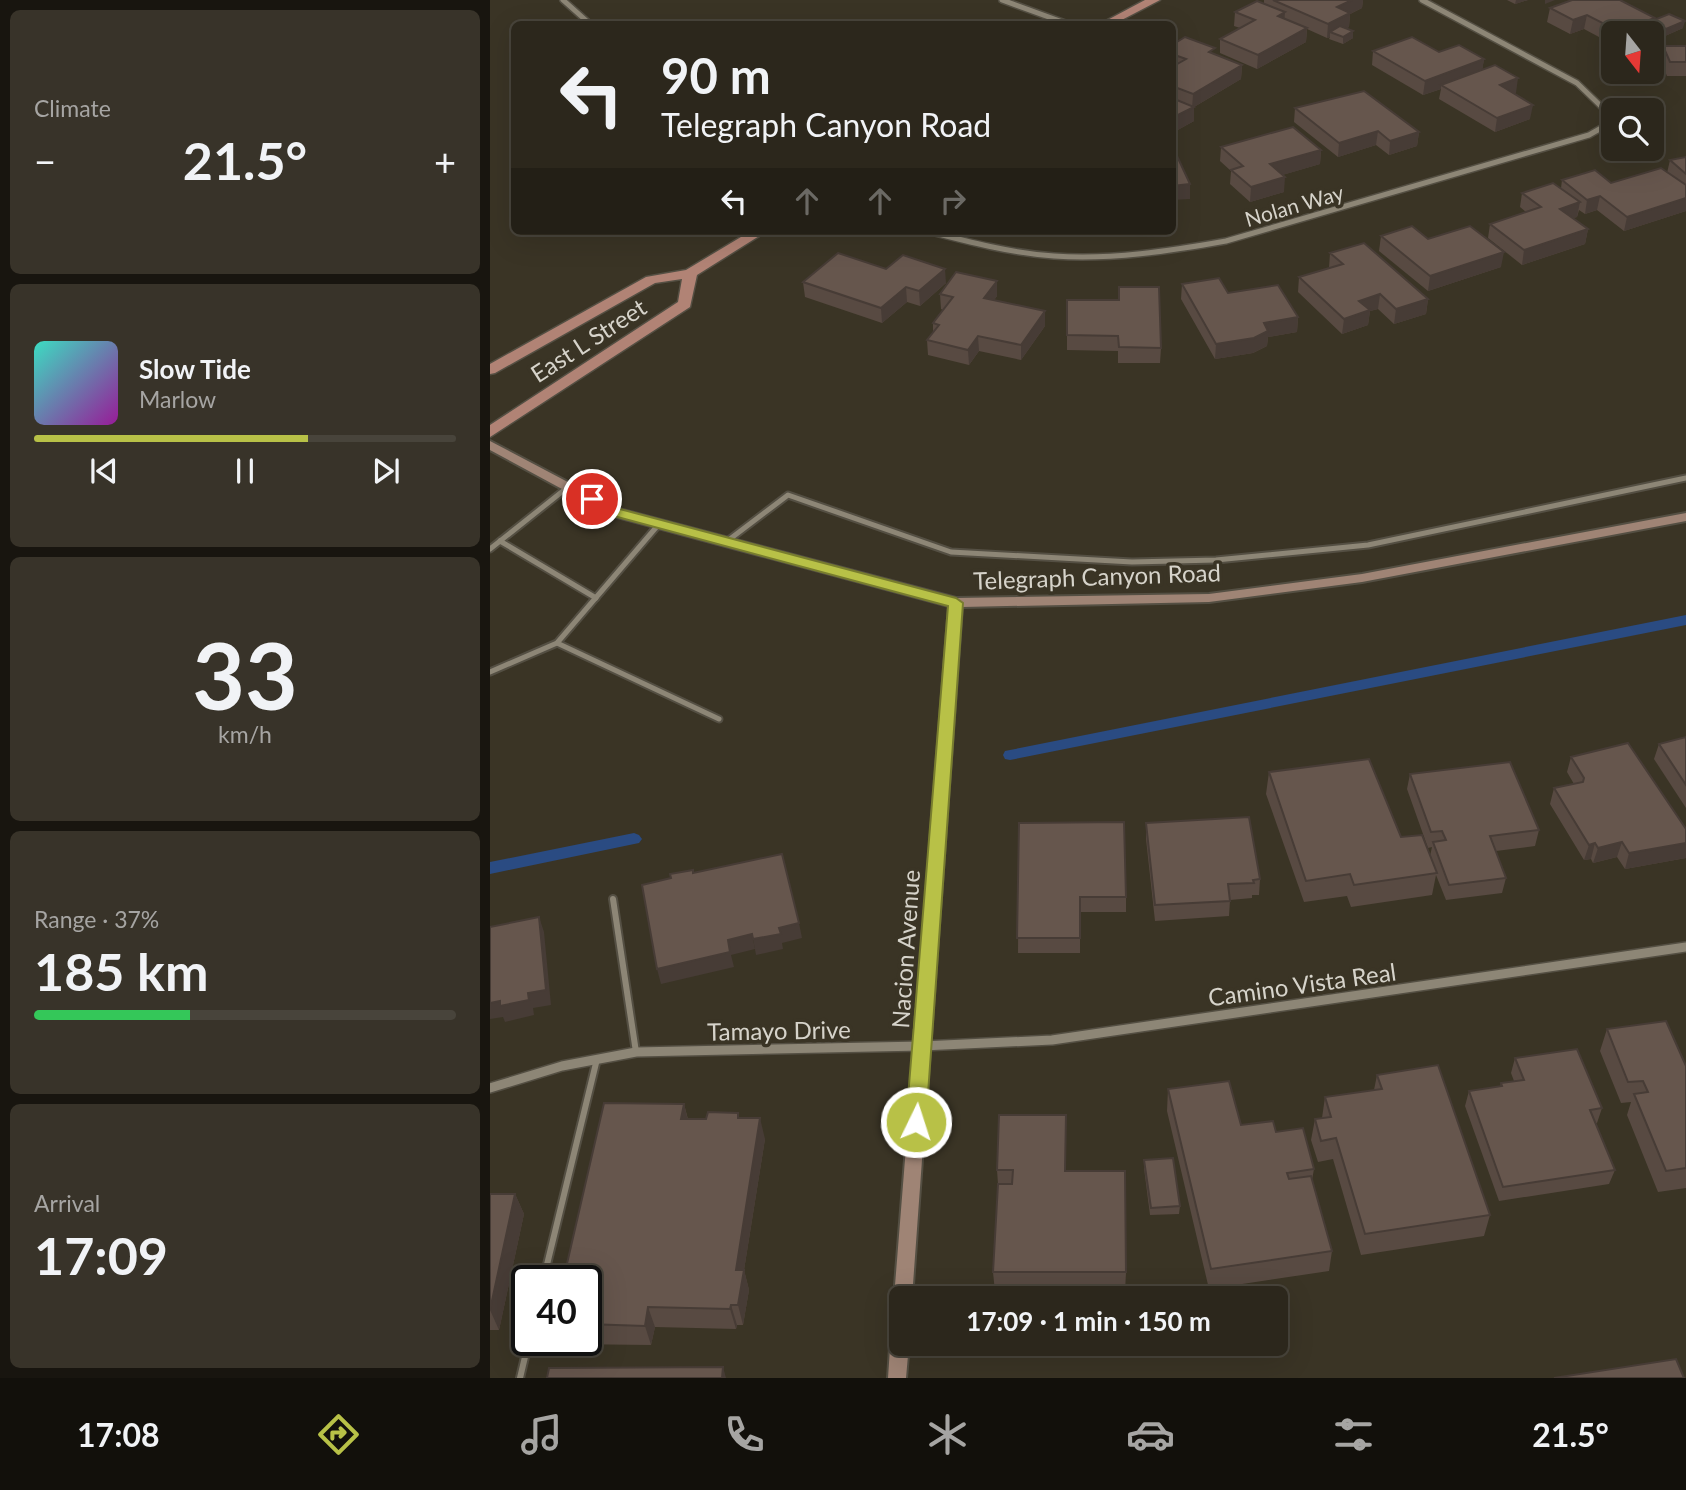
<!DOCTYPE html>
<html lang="en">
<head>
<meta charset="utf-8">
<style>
  :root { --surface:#2c271c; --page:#383329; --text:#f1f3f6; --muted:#a6a5a3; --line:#48443b; --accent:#b8c147 }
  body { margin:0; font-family:Lato,sans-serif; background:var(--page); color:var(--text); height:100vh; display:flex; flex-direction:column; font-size:26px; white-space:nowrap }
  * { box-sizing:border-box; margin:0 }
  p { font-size:23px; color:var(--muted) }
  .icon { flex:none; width:38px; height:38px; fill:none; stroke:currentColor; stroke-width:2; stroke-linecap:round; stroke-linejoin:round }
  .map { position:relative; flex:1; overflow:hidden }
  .panel { display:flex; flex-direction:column; gap:10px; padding:10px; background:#18150f; width:490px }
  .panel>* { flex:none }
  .top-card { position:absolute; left:21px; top:21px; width:665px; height:214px; border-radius:10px; box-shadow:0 7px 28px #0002,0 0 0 2px var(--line); background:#2c271c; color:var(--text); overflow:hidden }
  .needle { width:46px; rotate:163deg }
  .controls { position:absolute; left:1111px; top:21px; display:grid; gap:14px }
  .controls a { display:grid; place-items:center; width:63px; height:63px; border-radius:10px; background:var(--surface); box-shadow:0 7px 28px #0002,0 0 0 2px var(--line); font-size:35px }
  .speed { position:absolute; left:21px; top:1265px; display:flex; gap:14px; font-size:35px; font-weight:700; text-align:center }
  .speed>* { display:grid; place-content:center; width:91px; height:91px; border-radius:50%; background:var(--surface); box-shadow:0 7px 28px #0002,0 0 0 2px var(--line); line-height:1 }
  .speed .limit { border:4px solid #111; border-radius:10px; background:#fff; color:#111 }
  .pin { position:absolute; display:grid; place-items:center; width:60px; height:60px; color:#fff; margin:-30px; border:4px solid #fff; border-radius:50%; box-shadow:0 2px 7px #0007 }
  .me { position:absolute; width:77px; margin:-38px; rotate:4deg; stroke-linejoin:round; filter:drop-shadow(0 0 5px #0008) }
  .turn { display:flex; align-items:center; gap:24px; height:147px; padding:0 35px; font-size:32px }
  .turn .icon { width:91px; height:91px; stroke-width:2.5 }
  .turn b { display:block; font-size:49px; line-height:60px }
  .lanes { display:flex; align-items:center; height:66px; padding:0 35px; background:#0003; justify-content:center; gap:35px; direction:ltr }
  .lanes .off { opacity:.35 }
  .big { font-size:52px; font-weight:700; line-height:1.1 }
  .panel .widget { flex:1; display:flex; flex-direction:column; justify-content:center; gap:10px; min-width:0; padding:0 24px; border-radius:10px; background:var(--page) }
  .panel .dial { align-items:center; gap:0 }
  .dial b { font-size:91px; line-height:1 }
  .song { display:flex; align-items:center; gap:21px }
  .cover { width:84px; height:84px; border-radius:10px; background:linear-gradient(135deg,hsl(170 70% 55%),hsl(300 70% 35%)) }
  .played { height:7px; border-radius:4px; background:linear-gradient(90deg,var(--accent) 65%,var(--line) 65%) }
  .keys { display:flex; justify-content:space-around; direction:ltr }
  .heat { display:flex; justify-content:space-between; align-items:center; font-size:38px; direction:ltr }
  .charge { height:10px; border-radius:5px; background:linear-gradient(90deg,#34c759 37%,var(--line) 0) }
  .trip { position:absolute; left:399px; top:1286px; width:399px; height:70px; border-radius:10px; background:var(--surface); box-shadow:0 7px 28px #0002,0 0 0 2px var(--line); font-weight:700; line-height:70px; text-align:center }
  .dock { display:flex; height:112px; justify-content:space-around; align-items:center; background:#12100b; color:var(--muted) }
  .dock .icon { width:49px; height:49px }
  .dock .current { color:var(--accent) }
  .dock b { font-size:32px; color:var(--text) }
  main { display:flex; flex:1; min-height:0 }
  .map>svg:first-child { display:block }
</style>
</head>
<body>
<main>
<section class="panel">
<div class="widget"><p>Climate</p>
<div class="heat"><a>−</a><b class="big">21.5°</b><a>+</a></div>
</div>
<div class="widget">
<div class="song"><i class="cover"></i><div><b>Slow Tide</b><p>Marlow</p></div></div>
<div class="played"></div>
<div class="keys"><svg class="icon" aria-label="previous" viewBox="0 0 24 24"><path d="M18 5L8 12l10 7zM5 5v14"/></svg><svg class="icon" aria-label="pause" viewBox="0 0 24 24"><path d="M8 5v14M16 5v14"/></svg><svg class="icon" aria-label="next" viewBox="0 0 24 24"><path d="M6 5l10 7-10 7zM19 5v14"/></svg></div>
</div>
<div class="widget dial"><b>33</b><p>km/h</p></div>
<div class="widget"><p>Range · 37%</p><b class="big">185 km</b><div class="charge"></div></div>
<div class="widget"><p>Arrival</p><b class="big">17:09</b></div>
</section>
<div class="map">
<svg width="1196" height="1378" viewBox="0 0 1196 1378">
  <rect width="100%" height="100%" fill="#3a3425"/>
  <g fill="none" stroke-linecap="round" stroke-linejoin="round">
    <g fill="#2a4b82" fill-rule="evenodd">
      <path d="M1196,615v10l-676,135 -5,-1 -2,-4 2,-4 5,-1z"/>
      <path d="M144,833l5,2 3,4 -3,4 -149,31v-12z"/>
    </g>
    <defs>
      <g id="lane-far1">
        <path d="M10,541l96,57"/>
        <path d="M236,542l62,-47 163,57 181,10 84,-2 152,-15 318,-67"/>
        <path d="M0,549l78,-62"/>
        <path d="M67,643l162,76"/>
        <path d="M0,672l67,-29 102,-119"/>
      </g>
      <g id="lane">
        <path d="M123,899l23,153"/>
        <path d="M53,1281l54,-222"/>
        <path d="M30,1378l9,-38"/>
      </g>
      <g id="street-far1">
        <path d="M73,0l27,24"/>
        <path d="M512,0l66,24"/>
        <path d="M437,231c42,11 84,22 127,25 57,4 116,-5 172,-15l363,-106 14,-8 5,-14 -31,-30 -155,-83"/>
      </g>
      <path id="street" d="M0,1088l72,-22 74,-14 286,-6 130,-6 634,-93"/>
      <g id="secondary">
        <path d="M0,441l129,68 337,89 253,-4 153,-20 324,-61v8l-324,61 -153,20 -247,5 -50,691h-11v8l-4,-2 -3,-6 55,-692 -339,-91 -120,-65z"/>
        <path d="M411,1309v35h8l-3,34h-18l4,-60 2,-6z"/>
      </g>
      <g id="primary">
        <path d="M655,0h15l-46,24h-14z"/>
        <path d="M261,231h16l-70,44 -7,32 -200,130v-12l188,-123 4,-23 -27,4 -160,90 -5,1v-10l156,-87 40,-7z"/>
      </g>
    </defs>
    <use href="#lane-far1" stroke="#544f43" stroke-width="9"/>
    <use href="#lane" stroke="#544f43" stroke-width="10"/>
    <use href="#street-far1" stroke="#544f43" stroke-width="8"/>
    <use href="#street" stroke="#544f43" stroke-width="12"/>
    <use href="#secondary" stroke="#544f43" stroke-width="4"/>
    <use href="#primary" stroke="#544f43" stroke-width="3"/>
    <use href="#lane-far1" stroke="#8d8676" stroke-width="5"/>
    <use href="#lane" stroke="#8d8676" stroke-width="6"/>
    <use href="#street-far1" stroke="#8d8676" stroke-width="5"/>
    <use href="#street" stroke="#8d8676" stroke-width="9"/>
    <use href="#secondary" fill="#9f8475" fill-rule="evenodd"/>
    <use href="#primary" fill="#b18375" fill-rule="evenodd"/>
  </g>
  <g fill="#584a42">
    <path d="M774,0h99l-1,8 -12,6 -1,13 -3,1 7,10 -10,6 -14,-5 1,-2 -3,1 -20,-9 -1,13 -49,27 -37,-16v-14l20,-11 -6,-2 1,-14 29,-9z"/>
    <path d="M1017,0h21l-13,4z"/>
    <path d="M1060,8l104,12 29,8 -18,8 -13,-6v1l-5,2h-33v12l-30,-16 -14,5 -23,-12z"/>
    <path d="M682,45l43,9 27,11 -1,14 -47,28v14l-20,11 -2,-1z"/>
    <path d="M1173,46h23v30h-19l-7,-16z"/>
    <path d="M883,51l66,1 45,7 -2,11 34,23h-3l17,26 -35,13 -56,-33 2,-10 -18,6 -51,-30z"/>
    <path d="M805,108l124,24 -2,14 -28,9 -13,-10 -38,12 -44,-35z"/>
    <path d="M731,147l100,3 -1,14 -38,11 2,17 -34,10 -20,-18 1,-13 -11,-10z"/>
    <path d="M1196,157v54l-62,20 -27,-21 -12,4 -6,-4 -2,7 -4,1 15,11 -3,15 -63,21 -34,-27 2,-14 36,-12 -6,-5 2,-14 39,-5 1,-8 49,3 56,-10 3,-13z"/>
    <path d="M891,236l120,31 -73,24 -49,-40z"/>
    <path d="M840,253l98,46 -2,15 -32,10 -16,-15 -8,2 -2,14 -26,9 -44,-42 1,-15 30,-9z"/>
    <path d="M396,269l60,14 -26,23 -13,-4 -25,21 -77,-26 -2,-15z"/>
    <path d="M692,284l46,9 70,24 -1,15 -29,5 -1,9 -14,7 -38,6 -34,-60z"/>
    <path d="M450,294l57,2 -3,4 51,11v15l-24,34 -42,-9 -10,14 -41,-10 -1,-15 6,-8v-9l10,-13 -2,-1z"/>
    <path d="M577,300l94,48 -1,15h-42v-12l-51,-1z"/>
    <path d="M1196,737v71l-32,-49 5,-15z"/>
    <path d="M1081,757l115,72v29l-61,11 -8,-12 -24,6 -2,-4 -7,1 -34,-56 4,-16 20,-4 -7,-12z"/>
    <path d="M779,772l132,65 29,19 2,-9 -4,1 -21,-59 3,-15 129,56 -4,16 -39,5 10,27 -4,15 -56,7 -10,-25 -4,20 -81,12 -4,-11 -43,6 -38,-108z"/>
    <path d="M529,823l107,74v15h-46v41h-62z"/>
    <path d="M656,823l114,56 -1,16h-7v3l-22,2 -1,16 -74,5 -9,-82z"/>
    <path d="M1117,1029l79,37v122l-28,4 -31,-77 4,-13 -10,1 -21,-52z"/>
    <path d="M1025,1058l87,50 -5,15h-2l20,47 -6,14 -110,17 -34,-95 4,-15 31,-4 1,-4 13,-2 -3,-8z"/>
    <path d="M887,1075l113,140 -6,21 -123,19 -28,-96 -15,3 -7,-22 4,-21 7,-1 3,-21 49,-7z"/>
    <path d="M678,1089l73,36 35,7 38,37 -2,11 20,71 -3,20 -120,18 -42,-178z"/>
    <path d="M194,1104l4,15 52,-1 25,21 -21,131 5,20 -6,35h-6l-1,4 -81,-2 -4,18 -86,-1 -1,-4h22v-59z"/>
    <path d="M576,1115v56l60,101 -1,20h-130l-2,-20 5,-88 -1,-14z"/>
    <path d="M654,1160l36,46 -1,8 -29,1 -6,-47z"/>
    <path d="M0,1194h25l9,20 -25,116h-9z"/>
  </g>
  <g fill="#473c36">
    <path d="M862,0h11l-1,8 -12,6 -1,13 -14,7 -5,-2v5l-3,1 1,-14 9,-17z"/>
    <path d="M1026,0h12l-13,4z"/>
    <path d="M1055,0h10l-10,4z"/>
    <path d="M795,12l-1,14 -6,-10z"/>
    <path d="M1097,15l-3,14 -14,5 3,-14z"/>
    <path d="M1165,18l-3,13 -5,2h-30l1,-2z"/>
    <path d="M1195,21l-2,7 -18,8 1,-7z"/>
    <path d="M817,28l-1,14 -49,27 1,-14z"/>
    <path d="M863,31v7l-10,6v-7z"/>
    <path d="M994,59l-2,14 -41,12v4l-18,6 2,-14z"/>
    <path d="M752,65l-1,14 -47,28v14l-20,11v-15l18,-9 1,-14z"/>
    <path d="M1028,78l-2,15 -19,7 3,-15z"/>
    <path d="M1043,105l-3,14 -35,13 2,-14z"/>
    <path d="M888,131l-2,14 -38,12 1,-14z"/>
    <path d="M929,132l-2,14 -28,9 1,-14z"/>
    <path d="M831,150l-1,14 -51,15 1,-15z"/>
    <path d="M795,177l-1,15 -34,10 1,-15z"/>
    <path d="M700,184v15l-18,1v-14z"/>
    <path d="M1110,196l-3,14 -12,4 2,-14z"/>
    <path d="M1196,198v13l-62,20 3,-14z"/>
    <path d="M1090,202l-3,15 -20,6 3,-14z"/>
    <path d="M1098,229l-3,15 -63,21 2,-15z"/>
    <path d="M1014,252l-3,15 -73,24 2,-15z"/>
    <path d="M455,269l1,14 -26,23 -1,-15z"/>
    <path d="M507,281v15l-12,17 -1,-15z"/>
    <path d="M416,287l1,15 -25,21 -1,-15z"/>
    <path d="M890,294l-2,15 -8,2 -2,14 -26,9 2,-15 15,-18z"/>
    <path d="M938,299l-2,15 -32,10 2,-15z"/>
    <path d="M555,311v15l-24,34v-15z"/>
    <path d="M808,317l-1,15 -29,5 -1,9 -14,7 -38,6 1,-15 48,-21z"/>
    <path d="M488,336l1,15 -10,14 -1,-15z"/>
    <path d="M1132,842l-5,15 -24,6 5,-15z"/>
    <path d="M1105,843l-4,16 -7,1 5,-15z"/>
    <path d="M1196,843v15l-61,11 4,-16z"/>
    <path d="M49,917l5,15 7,73 -18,3 1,7 -29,7 -2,-5 -13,2v-16l38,-10z"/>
    <path d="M309,923l3,15 -20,5 1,6 -27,6 -3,-16 26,-11z"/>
    <path d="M262,934l3,15 -24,6 3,12 -73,17 -4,-15 71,-29z"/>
    <path d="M194,1104l5,21 -8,-6z"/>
    <path d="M270,1118l5,21 -21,131 5,20 -6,35 -5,-20 -2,-35z"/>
    <path d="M25,1194l9,20 -25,116 -9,-20z"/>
    <path d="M241,1305l6,20 -1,4 -6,-20z"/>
    <path d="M158,1307l7,20 -4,18 -6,-19z"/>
    <path d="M233,1367l3,11h-4z"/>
  </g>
  <g fill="#66564d" stroke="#473c36" stroke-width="2">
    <path d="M783,0h79l-15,7 13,6 -22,11z"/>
    <path d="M1082,0h48l35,18 -37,13 -31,-16 -14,5 -23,-12z"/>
    <path d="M767,1l28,11 -7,4 29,12 -49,27 -38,-16 35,-19 -20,-8z"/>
    <path d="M1179,14l16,7 -19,8 -13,-6 1,-3z"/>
    <path d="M850,26l13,5 -10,6 -13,-5z"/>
    <path d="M695,37l30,11 -6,4 33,13 -49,29 -21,-8v-19l14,-8 -14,-5v-9z"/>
    <path d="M922,37l27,15 20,-7 25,14 -59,22 -52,-30z"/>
    <path d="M1173,46h23v16h-16z"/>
    <path d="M1005,65l23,13 -18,7 33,20 -36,13 -56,-33z"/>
    <path d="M874,91l55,41 -29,9 -12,-10 -39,12 -44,-35z"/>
    <path d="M682,98l22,9 -20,10h-2z"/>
    <path d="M803,127l28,23 -51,14 15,13 -34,10 -20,-17 12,-4 -22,-19z"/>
    <path d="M687,156l13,28 -18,2v-29z"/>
    <path d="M1196,157v17l-16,-14z"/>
    <path d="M1171,168l25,17v13l-59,19 -27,-21 -13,4 -25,-20 33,-10 16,13z"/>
    <path d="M1063,183l27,19 -20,7 28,20 -64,21 -34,-26 51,-17 -19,-14z"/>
    <path d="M922,226l16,13 42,-13 34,26 -74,24 -49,-40z"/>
    <path d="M874,243l64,56 -32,10 -16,-15 -21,7 11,9 -26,9 -45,-42 44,-13 -13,-11z"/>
    <path d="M348,253l48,16 17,-14 42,14 -26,22 -13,-4 -25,21 -78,-26z"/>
    <path d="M466,272l41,9 -13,17 61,13 -24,34 -43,-9 -10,14 -41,-10 12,-15 -6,-2 20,-26 -13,-3z"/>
    <path d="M729,278l9,15 50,-8 20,32 -34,6 4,8 -14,7 -38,6 -34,-60z"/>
    <path d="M629,287h40l2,61 -42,-1 -1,-11 -51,-1v-35h52z"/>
    <path d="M1196,737v48l-27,-41z"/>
    <path d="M1138,743l58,86v14l-57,10 -7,-11 -24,6 -3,-5 -6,2 -35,-57 29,-6 1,-4 -13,-21z"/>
    <path d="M879,759l32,78 21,-2 15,38 -83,12 -4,-11 -44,7 -37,-109z"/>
    <path d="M1020,762l29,68 -49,6 16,42 -57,7 -16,-43 13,-2 -4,-9 -11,1 -21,-58z"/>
    <path d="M759,817l11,62 -7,1 1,3 -26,1 2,17 -75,4 -9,-82z"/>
    <path d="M634,822l2,75h-46v41h-63l2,-115z"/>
    <path d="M292,854l17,69 -20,5 2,6 -28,5 -1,-5 -24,6 2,12 -73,17 -15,-84 29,-7 -1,-4 23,-4v3z"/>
    <path d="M49,917l7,73 -18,3 1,7 -29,6v-5l-10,2v-76z"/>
    <path d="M1176,1021l20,45v102l-20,3 -32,-77 14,-2 -5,-11 -15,1 -21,-53z"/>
    <path d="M1087,1049l25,59 -12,2 25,60 -112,17 -34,-96 33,-5 -1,-3 23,-3 -9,-22z"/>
    <path d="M948,1065l52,150 -125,19 -29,-96 -15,3 -6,-22 16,-2 -6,-20 57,-8 -5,-14z"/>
    <path d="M739,1081l12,44 32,-4 3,11 27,-4 11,41 -27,4 2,6 22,-3 21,75 -121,18 -43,-180z"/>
    <path d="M114,1103l80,1 -3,15h25l2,-7 30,1v5h22l-24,152h8l-6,35h-7l-1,4 -82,-2 -3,19 -59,-2v-43h-23z"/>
    <path d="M509,1115h67l-1,56h60l1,101h-133l5,-88h14l1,-14h-16z"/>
    <path d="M683,1158l7,48 -29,2 -7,-48z"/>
    <path d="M0,1194h25l-25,116z"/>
    <path d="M1186,1359l8,19h-130z"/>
    <path d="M233,1367l-1,11h-175l2,-10z"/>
  </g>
  <path fill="#b8c147" stroke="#787d2e" stroke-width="2" d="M102,495l28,14 336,89 7,5 -37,519 -3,6 -7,3 -7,-3 -3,-6 42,-516 -338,-91 -23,-12 -3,-4 3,-3z"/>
  <g text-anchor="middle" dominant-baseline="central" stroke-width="7" stroke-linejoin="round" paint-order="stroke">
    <g font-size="21" fill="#d6d3ca" stroke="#3a3425">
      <text transform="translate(804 205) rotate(-16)">Nolan Way</text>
    </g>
    <g font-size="24" fill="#d6d3ca" stroke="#3a3425">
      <text transform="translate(98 340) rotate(-33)">East L Street</text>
      <text transform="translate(607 576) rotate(-2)">Telegraph Canyon Road</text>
      <text transform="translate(415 949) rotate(-86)">Nacion Avenue</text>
      <text transform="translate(812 984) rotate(-8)">Camino Vista Real</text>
      <text transform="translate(289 1030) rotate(-1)">Tamayo Drive</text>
    </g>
  </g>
</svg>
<div class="controls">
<a><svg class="needle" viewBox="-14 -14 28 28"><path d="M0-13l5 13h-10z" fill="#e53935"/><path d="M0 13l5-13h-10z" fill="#a6a5a3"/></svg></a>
<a><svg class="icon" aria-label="search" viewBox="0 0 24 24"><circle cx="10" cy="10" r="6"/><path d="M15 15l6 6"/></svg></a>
</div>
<div class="speed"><div class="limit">40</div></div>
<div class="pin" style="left:102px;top:499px;background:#d93025"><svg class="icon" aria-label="arrive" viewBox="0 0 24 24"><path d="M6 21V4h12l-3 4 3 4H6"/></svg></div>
<svg class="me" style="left:426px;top:1122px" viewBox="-20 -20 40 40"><circle r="17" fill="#b8c147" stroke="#fff" stroke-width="3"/><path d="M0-11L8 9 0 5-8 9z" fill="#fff"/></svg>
<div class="trip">17:09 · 1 min · 150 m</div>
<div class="top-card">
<div class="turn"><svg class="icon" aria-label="left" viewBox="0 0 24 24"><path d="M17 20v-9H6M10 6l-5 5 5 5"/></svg><div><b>90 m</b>Telegraph Canyon Road</div></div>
<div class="lanes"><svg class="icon" aria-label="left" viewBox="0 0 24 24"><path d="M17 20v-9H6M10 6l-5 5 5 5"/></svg><svg class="icon off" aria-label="ahead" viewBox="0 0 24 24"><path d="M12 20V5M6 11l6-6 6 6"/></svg><svg class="icon off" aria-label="ahead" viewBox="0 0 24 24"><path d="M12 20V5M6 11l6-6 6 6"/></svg><svg class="icon off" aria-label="right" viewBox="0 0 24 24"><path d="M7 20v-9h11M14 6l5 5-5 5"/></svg></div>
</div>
</div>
</main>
<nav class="dock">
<b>17:08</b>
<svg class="icon current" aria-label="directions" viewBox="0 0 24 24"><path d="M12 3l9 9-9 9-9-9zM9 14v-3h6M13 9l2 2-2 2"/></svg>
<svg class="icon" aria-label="music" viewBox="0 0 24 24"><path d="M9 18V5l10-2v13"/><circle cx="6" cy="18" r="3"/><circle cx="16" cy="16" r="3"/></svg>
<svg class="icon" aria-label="phone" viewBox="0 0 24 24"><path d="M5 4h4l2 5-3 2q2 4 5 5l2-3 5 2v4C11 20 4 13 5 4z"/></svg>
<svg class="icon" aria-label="climate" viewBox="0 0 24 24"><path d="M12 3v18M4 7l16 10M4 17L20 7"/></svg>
<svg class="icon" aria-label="car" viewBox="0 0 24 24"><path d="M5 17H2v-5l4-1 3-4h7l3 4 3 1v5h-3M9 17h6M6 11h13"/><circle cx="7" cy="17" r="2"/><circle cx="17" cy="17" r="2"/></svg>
<svg class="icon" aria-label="filters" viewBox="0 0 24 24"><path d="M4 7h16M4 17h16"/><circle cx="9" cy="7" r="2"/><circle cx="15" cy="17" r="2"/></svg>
<b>21.5°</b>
</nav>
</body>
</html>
